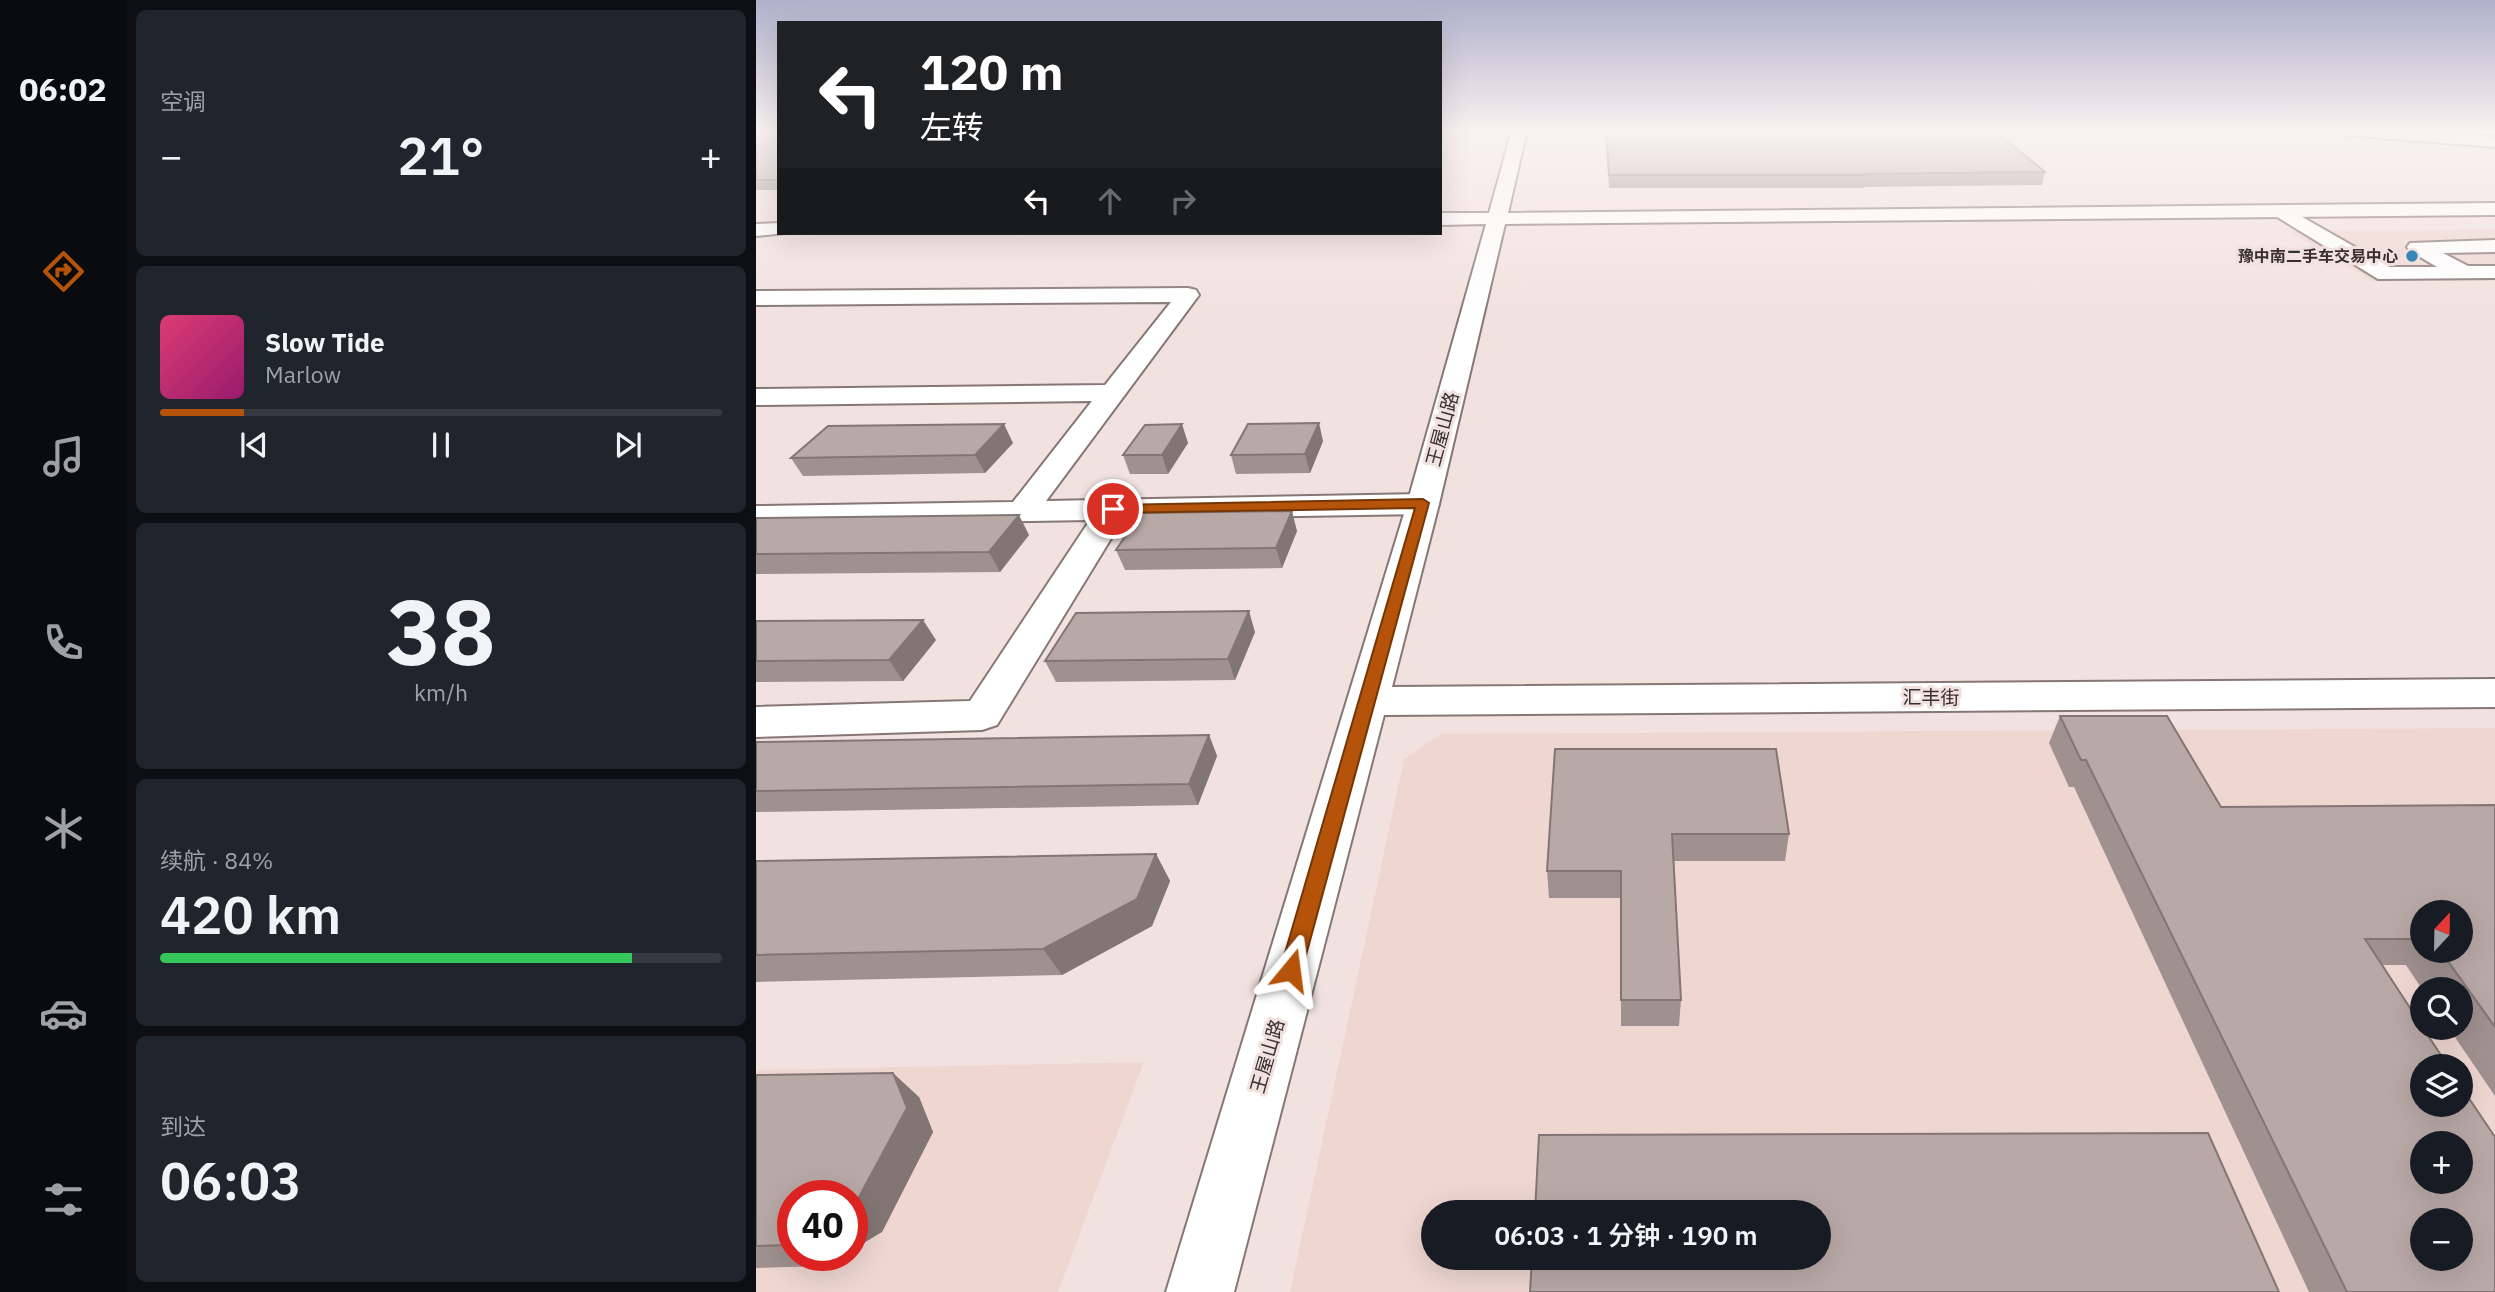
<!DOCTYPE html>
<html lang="zh">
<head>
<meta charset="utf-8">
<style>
  :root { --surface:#171b24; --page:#20242c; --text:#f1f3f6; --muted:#9ea1a6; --line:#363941; --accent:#b45309 }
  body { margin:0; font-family:"IBM Plex Sans","Noto Sans SC",sans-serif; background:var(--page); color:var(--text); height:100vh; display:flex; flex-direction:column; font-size:26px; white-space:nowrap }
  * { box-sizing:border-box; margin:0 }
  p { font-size:23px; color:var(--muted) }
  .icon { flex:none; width:38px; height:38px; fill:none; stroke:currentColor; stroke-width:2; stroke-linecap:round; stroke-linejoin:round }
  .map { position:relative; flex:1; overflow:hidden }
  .panel { display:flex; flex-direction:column; gap:10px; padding:10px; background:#0d0f14; width:630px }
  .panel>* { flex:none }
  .banner { position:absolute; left:21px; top:21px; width:665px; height:214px; border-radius:0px; box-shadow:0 7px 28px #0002; background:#202124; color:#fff; overflow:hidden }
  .needle { width:46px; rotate:22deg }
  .fabs { position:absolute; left:1654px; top:900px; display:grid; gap:14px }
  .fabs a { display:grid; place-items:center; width:63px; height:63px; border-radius:50%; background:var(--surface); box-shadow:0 7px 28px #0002; font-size:35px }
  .speed { position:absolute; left:21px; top:1180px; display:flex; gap:14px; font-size:35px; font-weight:700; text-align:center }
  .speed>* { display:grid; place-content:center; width:91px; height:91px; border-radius:50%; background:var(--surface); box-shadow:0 7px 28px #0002; line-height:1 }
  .speed .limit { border:10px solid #d22; background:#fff; color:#111 }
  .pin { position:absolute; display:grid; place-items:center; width:60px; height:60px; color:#fff; margin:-30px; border:4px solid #fff; border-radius:50%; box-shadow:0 2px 7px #0007 }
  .me { position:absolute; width:77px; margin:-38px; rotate:16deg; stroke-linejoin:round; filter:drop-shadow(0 0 5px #0008) }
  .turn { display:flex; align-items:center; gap:24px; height:147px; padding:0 28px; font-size:32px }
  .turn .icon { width:91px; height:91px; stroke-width:2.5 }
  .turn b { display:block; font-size:49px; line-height:60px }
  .lanes { display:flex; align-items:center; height:66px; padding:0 28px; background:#0003; justify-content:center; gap:35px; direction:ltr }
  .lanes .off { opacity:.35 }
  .big { font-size:52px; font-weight:600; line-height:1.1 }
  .panel .tile { flex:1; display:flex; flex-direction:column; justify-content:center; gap:10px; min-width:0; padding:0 24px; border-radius:10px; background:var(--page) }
  .panel .dial { align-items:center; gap:0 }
  .dial b { font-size:91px; line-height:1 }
  .song { display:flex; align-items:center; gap:21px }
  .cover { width:84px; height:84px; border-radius:10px; background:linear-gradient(135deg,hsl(340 70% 55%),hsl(320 70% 35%)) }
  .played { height:7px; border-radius:4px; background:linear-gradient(90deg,var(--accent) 15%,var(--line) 15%) }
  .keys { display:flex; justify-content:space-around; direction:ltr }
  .heat { display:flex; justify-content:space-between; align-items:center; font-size:38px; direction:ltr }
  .charge { height:10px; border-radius:5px; background:linear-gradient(90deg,#34c759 84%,var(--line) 0) }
  .trip { position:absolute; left:665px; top:1200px; width:410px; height:70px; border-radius:35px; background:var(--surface); box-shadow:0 7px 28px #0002; font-weight:600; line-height:70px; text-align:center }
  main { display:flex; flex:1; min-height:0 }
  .tabs { display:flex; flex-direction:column; width:126px; justify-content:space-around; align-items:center; background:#090b0e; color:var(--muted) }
  .tabs .icon { width:49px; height:49px }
  .tabs .on { color:var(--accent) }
  .tabs b { font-size:32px; color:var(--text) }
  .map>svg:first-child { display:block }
</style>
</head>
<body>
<main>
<nav class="tabs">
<b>06:02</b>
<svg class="icon on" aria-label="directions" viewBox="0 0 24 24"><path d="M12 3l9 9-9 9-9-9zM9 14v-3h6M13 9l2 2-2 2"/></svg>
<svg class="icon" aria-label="music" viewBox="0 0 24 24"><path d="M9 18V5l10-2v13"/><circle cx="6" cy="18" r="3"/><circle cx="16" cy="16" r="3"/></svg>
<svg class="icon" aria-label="phone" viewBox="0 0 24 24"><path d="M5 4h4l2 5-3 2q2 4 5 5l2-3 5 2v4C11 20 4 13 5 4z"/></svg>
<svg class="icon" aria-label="climate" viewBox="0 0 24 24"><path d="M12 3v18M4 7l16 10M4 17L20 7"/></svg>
<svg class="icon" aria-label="car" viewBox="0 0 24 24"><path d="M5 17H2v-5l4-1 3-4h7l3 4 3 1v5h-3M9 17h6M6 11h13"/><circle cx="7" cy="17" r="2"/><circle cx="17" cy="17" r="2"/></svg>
<svg class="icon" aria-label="filters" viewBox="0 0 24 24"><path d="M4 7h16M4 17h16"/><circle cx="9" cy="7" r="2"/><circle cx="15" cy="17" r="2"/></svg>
</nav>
<section class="panel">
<div class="tile"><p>空调</p>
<div class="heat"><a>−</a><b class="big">21°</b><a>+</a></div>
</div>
<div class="tile">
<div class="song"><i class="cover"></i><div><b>Slow Tide</b><p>Marlow</p></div></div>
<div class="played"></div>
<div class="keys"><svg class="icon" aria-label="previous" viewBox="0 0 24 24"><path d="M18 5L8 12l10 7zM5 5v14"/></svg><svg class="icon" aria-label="pause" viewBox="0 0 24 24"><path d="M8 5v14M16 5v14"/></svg><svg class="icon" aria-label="next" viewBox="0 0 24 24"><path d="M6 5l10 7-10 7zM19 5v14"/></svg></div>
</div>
<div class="tile dial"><b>38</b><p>km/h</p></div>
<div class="tile"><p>续航 · 84%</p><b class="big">420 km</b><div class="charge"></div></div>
<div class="tile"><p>到达</p><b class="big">06:03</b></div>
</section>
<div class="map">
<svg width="1739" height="1292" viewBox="0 0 1739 1292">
  <rect width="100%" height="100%" fill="#f2e2df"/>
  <g fill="#efd6d1" fill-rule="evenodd">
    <path d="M1739,230v51h-123l-83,-50z"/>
    <path d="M1739,728v564h-1205l114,-533 37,-25zM1666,912h38v38h-38zM1666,989h38v38h-38zM1666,1066h38v38h-38zM1666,1143h38v38h-38zM677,1213h385v45h-385zM1666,1220h38v38h-38z"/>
    <path d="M388,1062l-86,230h-302v-222zM37,1195h59v60h-59z"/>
  </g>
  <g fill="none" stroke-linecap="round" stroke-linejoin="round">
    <defs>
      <g id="minor">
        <path d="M1580,130h72l87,7v10l-152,-12z"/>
        <path d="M1525,205l109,62h47l-27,-16 -3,-4 3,-4 85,-3v12l-52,1 25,13h27v12l-117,1 -104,-64 -2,-4z"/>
        <path d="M432,288l8,2 3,5 -153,206 377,-7 11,3 5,7 -5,7 -11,3 -300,5 -126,206 -15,5 -226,7v-30l214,-6 120,-181 -334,6v-20l257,-4 79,-101 -336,4v-16l349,-4 66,-83 -415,3v-14z"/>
      </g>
      <g id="tertiary">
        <path d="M756,130h15l-19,83 987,-10v12l-990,9 -66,280 -47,183 1103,-8v28l-1111,8 -150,577h-68l241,-788 79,-280 -46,1v-12h49z"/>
        <path d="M23,223v10h7l-30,3v-12z"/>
      </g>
    </defs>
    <use href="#minor" stroke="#867775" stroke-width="4"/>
    <use href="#tertiary" stroke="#867775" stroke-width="4"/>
    <use href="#minor" fill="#fff" fill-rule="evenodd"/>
    <use href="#tertiary" fill="#fff" fill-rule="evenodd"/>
  </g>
  <g fill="#9f918f" fill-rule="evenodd">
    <rect x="0" y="130" width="23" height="60"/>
    <path d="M850,132l439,40 -3,13 -178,2 -1,1h-254z"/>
    <path d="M567,441l-13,32 -74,1 -5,-19z"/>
    <path d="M257,443l-28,30 -182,3 -12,-18z"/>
    <path d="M432,443l-20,31h-38l-7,-19z"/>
    <path d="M0,518l273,17 -29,37 -244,2z"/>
    <path d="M541,531l-15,37 -157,2 -9,-20z"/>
    <path d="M0,621l180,19 -33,41 -147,1z"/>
    <path d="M499,632l-20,48 -179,2 -11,-21z"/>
    <path d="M1304,716l161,91 274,-2v291l-47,-69h12v-38h-38l-16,-24h-24l113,327h-186l-235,-505h-5l-20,-44zM1666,912l38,38h-38z"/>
    <path d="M453,735l8,21 -19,49 -442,7v-70z"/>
    <path d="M799,749l234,85 -4,27h-111l7,139 -2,26h-58v-128h-72l-2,-27z"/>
    <path d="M400,854l14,27 -18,45 -90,49 -306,7v-121z"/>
    <path d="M0,1075l163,22 14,35 -51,100 -89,-37v60h52l-19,11 -70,2z"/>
  </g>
  <g fill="#827674">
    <path d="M563,423l4,18 -13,32 -5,-19z"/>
    <path d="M248,424l9,19 -28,30 -10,-18z"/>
    <path d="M426,424l6,19 -20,31 -6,-19z"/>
    <path d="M536,511l5,20 -15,37 -6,-20z"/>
    <path d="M263,515l10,20 -29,37 -11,-20z"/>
    <path d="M493,611l6,21 -20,48 -7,-21z"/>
    <path d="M167,620l13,20 -33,41 -14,-21z"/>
    <path d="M453,735l8,21 -19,49 -9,-21z"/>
    <path d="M400,854l14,27 -18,45 -90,49 -19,-26z"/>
    <path d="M137,1073l26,24 14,35 -51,100 -30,18v-40z"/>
    <path d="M51,1255h38l-19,11z"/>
  </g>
  <g fill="#b9a9a6" stroke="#827674" stroke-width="2" fill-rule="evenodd">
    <rect x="0" y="130" width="23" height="50"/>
    <path d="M943,130h295l51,42 -181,2 1,1h-256l-3,-43z"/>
    <path d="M563,423l-14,31 -74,1 17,-31z"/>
    <path d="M248,424l-29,31 -184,3 37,-32z"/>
    <path d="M426,424l-20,31h-39l22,-30z"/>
    <path d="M536,511l-16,37 -160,2 25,-37z"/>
    <path d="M263,515l-30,37 -233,2v-36z"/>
    <path d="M493,611l-21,48 -183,2 31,-48z"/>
    <path d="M167,620l-34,40 -133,1v-40z"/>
    <path d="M1304,716h107l54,91 274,-2v222l-55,-77h20v-38h-38v27h-57l83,127h-26v38h38v-19l35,52v155h-148l-261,-532h-5zM1666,1143h38v38h-38zM1666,1220h38v38h-38z"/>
    <path d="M453,735l-20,49 -433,7v-49z"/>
    <path d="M799,749h221l13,85h-117l9,166h-60v-129h-74z"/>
    <path d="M400,854l-19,45 -94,50 -287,6v-94z"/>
    <path d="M137,1073l14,35 -55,102v-15h-59v50l-37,1v-171z"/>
    <path d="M1452,1133l71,159h-749l2,-34h286v-45h-283l4,-78z"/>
  </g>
  <linearGradient id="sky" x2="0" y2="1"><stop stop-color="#b1b0cb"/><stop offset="0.42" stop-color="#f9f2f1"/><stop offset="1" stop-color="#f9f2f1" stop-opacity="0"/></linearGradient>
  <rect width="1739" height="311" fill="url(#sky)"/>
  <path fill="#b45309" stroke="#753606" stroke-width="2" d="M667,499l6,4 -127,467 -3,7 -8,2 -7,-2 -4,-7 135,-462 -302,5 -6,-4 6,-4z"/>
  <circle fill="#3587b8" stroke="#f2e2df" stroke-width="2.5" cx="1656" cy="256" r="7"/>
  <g text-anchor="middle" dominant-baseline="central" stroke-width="6" stroke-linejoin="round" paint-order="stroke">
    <g font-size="16" font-weight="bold" fill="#36302f" stroke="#f2e2df" text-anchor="end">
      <text x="1642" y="256">豫中南二手车交易中心</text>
    </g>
    <g font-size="19" fill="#36302f" stroke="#f2e2df">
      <text transform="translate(686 429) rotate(-75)">王屋山路</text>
      <text x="1175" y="697">汇丰街</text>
      <text transform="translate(511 1056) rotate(-74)">王屋山路</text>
    </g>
  </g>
</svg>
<div class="fabs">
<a><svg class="needle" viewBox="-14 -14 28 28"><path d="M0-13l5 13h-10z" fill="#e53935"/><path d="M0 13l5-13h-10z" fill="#9ea1a6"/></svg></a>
<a><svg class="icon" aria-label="search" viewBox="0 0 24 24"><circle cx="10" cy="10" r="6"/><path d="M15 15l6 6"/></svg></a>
<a><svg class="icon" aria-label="layers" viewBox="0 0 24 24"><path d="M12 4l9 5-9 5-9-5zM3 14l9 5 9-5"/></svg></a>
<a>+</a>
<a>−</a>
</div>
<div class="speed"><div class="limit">40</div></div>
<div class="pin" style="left:357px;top:509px;background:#d93025"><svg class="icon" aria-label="arrive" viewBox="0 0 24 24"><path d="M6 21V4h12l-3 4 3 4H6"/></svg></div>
<svg class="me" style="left:535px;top:970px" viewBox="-20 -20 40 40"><path d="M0-17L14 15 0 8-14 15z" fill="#b45309" stroke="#fff" stroke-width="4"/></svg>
<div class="trip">06:03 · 1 分钟 · 190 m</div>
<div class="banner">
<div class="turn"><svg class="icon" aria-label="left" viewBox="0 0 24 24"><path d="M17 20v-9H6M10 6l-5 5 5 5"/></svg><div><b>120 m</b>左转</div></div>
<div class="lanes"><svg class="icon" aria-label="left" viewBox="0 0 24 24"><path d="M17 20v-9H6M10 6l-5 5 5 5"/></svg><svg class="icon off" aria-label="ahead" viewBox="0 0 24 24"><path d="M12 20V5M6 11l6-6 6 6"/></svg><svg class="icon off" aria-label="right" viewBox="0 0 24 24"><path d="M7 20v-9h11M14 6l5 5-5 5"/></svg></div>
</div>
</div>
</main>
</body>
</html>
